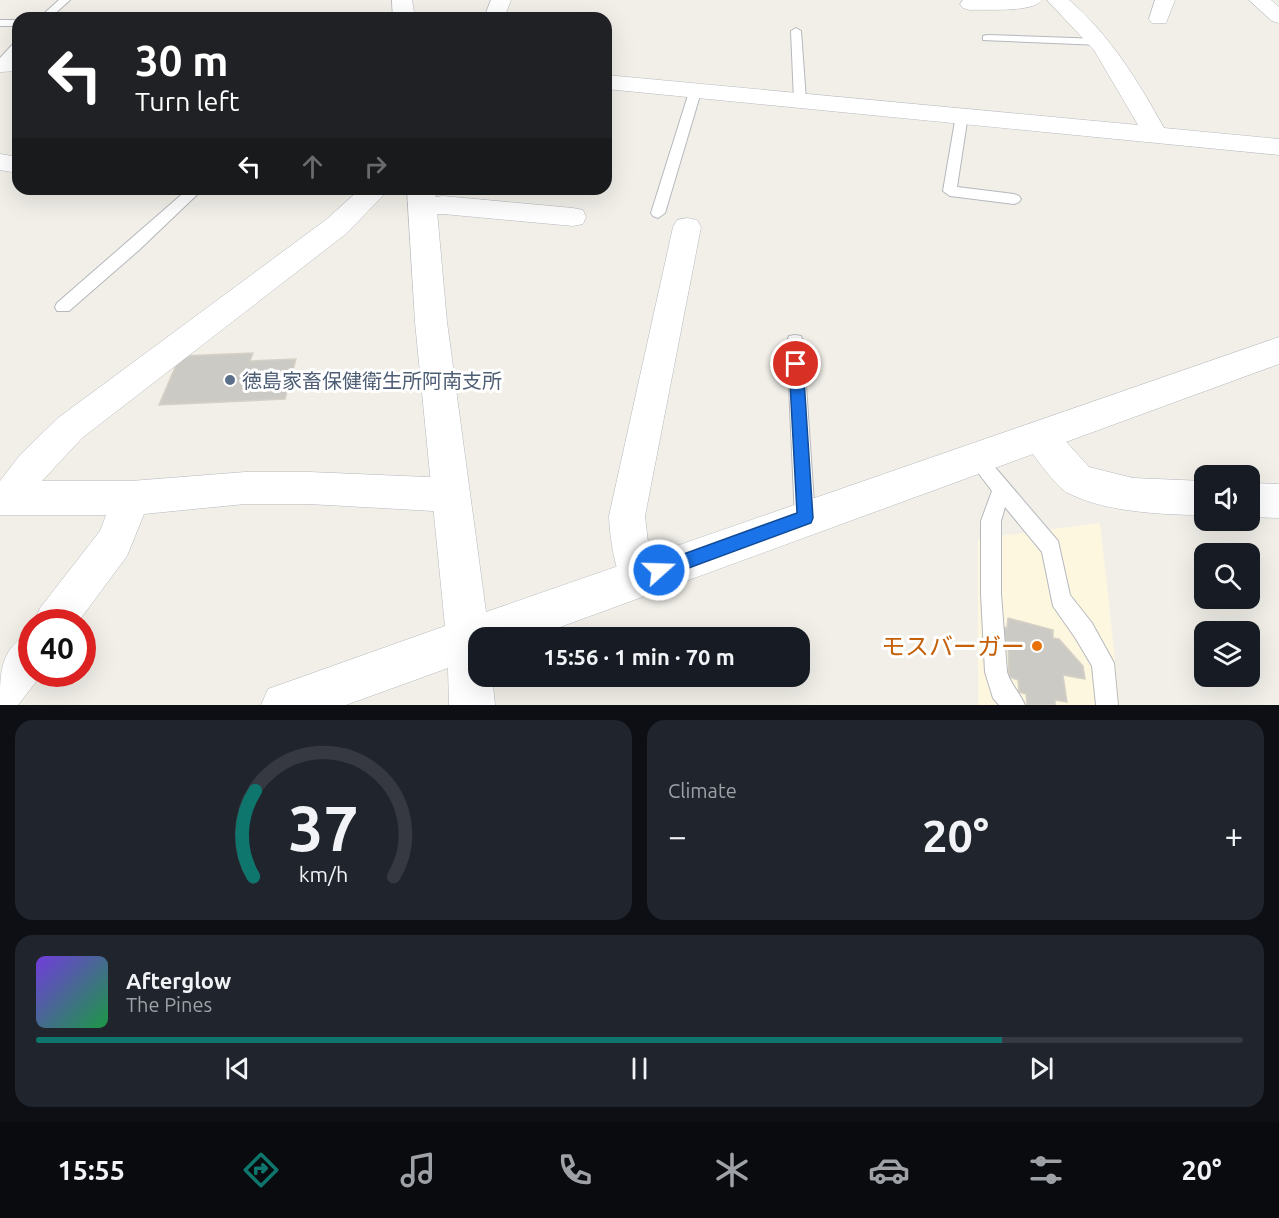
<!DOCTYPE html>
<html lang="en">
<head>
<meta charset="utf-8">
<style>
  :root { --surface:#171b24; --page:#20242c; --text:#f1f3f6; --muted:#9ea1a6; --line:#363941; --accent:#0f766e }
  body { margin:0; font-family:Ubuntu,"Noto Sans JP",sans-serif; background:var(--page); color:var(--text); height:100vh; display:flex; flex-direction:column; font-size:22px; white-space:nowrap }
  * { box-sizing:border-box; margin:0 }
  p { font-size:20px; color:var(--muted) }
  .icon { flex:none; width:33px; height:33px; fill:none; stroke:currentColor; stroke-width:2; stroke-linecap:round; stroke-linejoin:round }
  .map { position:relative; height:705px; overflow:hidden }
  .details { display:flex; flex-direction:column; gap:15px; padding:15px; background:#0d0f14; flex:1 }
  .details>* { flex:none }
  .banner { position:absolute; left:12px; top:12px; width:600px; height:183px; border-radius:18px; box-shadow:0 6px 24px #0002; background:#202124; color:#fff; overflow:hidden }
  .controls { position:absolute; left:1194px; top:465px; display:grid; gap:12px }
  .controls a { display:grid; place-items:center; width:66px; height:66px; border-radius:12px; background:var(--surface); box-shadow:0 6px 24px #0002; font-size:30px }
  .speed { position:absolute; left:18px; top:609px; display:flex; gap:12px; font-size:30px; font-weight:700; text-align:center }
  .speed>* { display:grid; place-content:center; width:78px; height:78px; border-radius:50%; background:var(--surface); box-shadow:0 6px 24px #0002; line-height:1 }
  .speed .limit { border:9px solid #d22; background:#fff; color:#111 }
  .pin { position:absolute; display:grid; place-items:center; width:51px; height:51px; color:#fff; margin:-26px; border:3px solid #fff; border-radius:50%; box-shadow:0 2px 6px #0007 }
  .me { position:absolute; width:66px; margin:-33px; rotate:70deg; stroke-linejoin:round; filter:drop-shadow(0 0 4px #0008) }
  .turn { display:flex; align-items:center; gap:21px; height:126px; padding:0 24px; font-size:27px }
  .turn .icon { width:78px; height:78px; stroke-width:2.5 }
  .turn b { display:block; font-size:42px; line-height:51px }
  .lanes { display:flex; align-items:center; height:57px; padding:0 24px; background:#0003; justify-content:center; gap:30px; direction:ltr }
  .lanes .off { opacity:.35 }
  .big { font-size:45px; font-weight:700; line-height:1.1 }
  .details .tile { flex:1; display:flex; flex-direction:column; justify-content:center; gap:9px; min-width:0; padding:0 21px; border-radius:18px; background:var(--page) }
  .details .dial { align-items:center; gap:0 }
  .dial svg { height:156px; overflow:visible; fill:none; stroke:var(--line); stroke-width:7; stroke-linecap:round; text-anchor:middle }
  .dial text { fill:var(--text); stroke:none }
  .song { display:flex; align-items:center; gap:18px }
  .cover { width:72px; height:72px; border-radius:9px; background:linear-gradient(135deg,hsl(260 70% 55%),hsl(140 70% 35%)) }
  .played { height:6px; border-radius:3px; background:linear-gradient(90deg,var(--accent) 80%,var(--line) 80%) }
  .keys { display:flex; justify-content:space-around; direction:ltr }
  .heat { display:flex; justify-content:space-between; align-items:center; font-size:33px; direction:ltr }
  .details .tiles { flex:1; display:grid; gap:15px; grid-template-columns:1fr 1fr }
  .tile:last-child { grid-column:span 2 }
  .trip { position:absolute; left:468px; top:627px; width:342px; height:60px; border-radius:18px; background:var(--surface); box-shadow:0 6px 24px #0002; font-weight:700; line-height:60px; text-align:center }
  .dock { display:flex; height:96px; justify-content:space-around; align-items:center; background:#090b0e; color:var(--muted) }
  .dock .icon { width:42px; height:42px }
  .dock .current { color:var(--accent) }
  .dock b { font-size:27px; color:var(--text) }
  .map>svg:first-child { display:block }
</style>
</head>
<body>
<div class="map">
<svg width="1279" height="705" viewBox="0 0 1279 705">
  <rect width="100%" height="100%" fill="#f1efe8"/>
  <path fill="#fef7e0" d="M1100,523l20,182h-142v-166z"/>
  <g fill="#cccac5" stroke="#d6d1c6" stroke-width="1.5">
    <path d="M253,353l-3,8 46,-2 -11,40 -126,6 21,-49z"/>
    <path d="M1008,618l45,12v8l6,1 24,27 2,13 -22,-4 4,27 -12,-2v5h-28l-1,-11 -7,-2 -1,-12 -9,-3 -1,-35 -22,-6 -1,-14 22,6z"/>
  </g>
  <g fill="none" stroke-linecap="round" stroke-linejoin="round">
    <defs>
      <g id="service">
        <path d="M59,0h11l-20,18h-11z"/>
        <rect x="0" y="20" width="18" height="6"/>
        <path d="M796,28l5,3 5,69 -6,4 -6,-4 -3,-69z"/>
        <path d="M987,35l114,4 6,3 -6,3 -118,-5v-4z"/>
        <path d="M18,42v10l-14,15 -4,1v-10l14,-15z"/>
        <path d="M695,88l6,4 -36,121 -7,5 -5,-2 -2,-3 38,-121z"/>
        <path d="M962,111l6,4 -11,72 57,7 5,2 2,3 -2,3 -5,2 -64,-8 -7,-5 13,-76z"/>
        <path d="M188,189h15l-64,61 -70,61h-12l-2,-4 2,-4z"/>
        <path d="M795,335l6,1 2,5 12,177 -3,6 -7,3 -7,-3 -3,-6 -8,-177 2,-5z"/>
        <path d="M976,450l6,2 76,89 12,54 22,28 22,40 4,42h-22l-4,-39 -16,-27 -23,-33 -11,-54 -37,-45 -4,14v73l6,78c4,13 13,21 18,33h-26l-6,-7 -8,-26 -4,-78v-73l11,-30 -25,-33 3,-6z"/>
      </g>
      <g id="minor">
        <path d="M491,0h20l-7,18h-20z"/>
        <path d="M963,0h79c-9,13 -56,9 -72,10l-7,-2 -3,-4z"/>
        <path d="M1047,0h22c41,35 69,81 95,128l115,11v16l-673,-66v-14l532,50 -44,-75z"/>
        <path d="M1155,0h20l-9,23h-14l-3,-4z"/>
        <path d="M1249,0h22l8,7v16l-7,-2z"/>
        <path d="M18,57v14l-18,1v-14z"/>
        <path d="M0,154l18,3v16l-18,-3z"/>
        <path d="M360,189h29l-42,44 -265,205 -40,43h89l114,-9h64l142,6 13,5 5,12 -5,12 -13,5 -142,-8h-64l-101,10 -17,42 -49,66h-44l6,-14 60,-77 6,-16h-106v-34l20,-26 38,-37 269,-199z"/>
        <path d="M443,196l130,12 10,2 3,7 -3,7 -10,2 -130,-12 -21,1 -9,-3 -4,-6 4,-6z"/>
        <path d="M687,218l10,2 4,7 -56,289 3,26 11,36 -6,14 -14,5 -14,-5c-10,-25 -15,-50 -16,-76l64,-289 4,-7z"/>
        <path d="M1039,421l12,4 38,42 44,11 71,3v34c-40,0 -100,-3 -136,-22 -11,-5 -41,-45 -46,-57l5,-11z"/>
        <path d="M1250,483l29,1v34l-29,-1z"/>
        <path d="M32,632v42h10l-24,31h-18c0,-35 0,-57 32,-73z"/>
      </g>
      <g id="tertiary">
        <path d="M392,0h20l3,18h-22z"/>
        <path d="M407,189h28l12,133 39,290 793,-275v27l-749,274h-52v38h14l3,29h-46l-1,-37 -102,37h-85l7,-16 177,-63 -30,-304z"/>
      </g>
    </defs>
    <use href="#service" stroke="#b5b8bc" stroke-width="2"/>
    <use href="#minor" stroke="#b5b8bc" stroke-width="1"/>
    <use href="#tertiary" stroke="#b5b8bc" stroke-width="1"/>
    <use href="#service" fill="#fff" fill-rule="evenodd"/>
    <use href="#minor" fill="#fff" fill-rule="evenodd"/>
    <use href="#tertiary" fill="#fff" fill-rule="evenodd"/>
  </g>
  <path fill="#1a73e8" stroke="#114b97" stroke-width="1.5" d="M796,359l5,1 2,4 10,154 -2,5 -152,56 -6,-3 -3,-6 3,-5 144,-52 -8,-149 2,-4z"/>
  <circle fill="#5c6f8a" stroke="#fff" stroke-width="2" cx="230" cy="380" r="6"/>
  <circle fill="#e8710a" stroke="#fff" stroke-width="2" cx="1037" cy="646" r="6"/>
  <g text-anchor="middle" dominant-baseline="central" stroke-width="6" stroke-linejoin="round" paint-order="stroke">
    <g font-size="20" fill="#4e5e75" stroke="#fff" text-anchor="start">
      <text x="242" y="380">徳島家畜保健衛生所阿南支所</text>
    </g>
    <g font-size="24" fill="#c56008" stroke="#fff" text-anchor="end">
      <text x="1025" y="646">モスバーガー</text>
    </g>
  </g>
</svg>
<div class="controls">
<a><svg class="icon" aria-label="sound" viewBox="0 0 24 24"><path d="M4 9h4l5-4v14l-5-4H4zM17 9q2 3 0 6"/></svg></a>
<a><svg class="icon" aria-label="search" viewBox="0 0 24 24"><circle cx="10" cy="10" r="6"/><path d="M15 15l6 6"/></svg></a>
<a><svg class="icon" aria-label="layers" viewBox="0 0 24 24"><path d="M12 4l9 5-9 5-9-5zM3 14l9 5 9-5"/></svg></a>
</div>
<div class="speed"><div class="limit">40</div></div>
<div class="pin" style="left:796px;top:364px;background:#d93025"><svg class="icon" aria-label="arrive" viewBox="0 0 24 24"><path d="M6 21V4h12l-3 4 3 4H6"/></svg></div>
<svg class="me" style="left:659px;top:570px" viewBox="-20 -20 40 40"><circle r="17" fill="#1a73e8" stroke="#fff" stroke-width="3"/><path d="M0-11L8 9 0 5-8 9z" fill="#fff"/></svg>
<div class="trip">15:56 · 1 min · 70 m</div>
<div class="banner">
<div class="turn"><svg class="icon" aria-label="left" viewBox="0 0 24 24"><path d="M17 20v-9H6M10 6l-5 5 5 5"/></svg><div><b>30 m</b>Turn left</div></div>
<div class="lanes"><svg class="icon" aria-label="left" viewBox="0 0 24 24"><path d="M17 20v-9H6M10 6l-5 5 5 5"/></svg><svg class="icon off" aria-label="ahead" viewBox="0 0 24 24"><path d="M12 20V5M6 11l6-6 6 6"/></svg><svg class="icon off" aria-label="right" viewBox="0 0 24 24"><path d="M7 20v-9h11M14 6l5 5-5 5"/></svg></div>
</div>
</div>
<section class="details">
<div class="tiles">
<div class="tile dial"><svg viewBox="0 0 100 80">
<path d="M14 69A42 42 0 1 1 86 69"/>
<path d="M14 69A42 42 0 0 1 15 25" stroke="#0f766e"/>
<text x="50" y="56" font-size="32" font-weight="700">37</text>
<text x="50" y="72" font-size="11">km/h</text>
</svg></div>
<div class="tile"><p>Climate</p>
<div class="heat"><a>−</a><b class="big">20°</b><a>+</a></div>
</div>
<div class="tile">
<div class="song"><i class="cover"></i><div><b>Afterglow</b><p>The Pines</p></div></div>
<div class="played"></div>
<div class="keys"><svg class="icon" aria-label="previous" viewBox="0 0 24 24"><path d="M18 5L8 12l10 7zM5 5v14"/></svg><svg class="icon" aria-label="pause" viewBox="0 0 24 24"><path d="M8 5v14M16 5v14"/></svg><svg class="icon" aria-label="next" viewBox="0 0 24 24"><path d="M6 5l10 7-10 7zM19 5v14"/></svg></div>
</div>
</div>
</section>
<nav class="dock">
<b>15:55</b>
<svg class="icon current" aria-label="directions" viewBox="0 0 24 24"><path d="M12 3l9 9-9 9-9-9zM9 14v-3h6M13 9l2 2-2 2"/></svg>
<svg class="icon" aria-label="music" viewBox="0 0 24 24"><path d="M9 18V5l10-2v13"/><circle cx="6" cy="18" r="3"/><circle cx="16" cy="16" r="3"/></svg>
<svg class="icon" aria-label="phone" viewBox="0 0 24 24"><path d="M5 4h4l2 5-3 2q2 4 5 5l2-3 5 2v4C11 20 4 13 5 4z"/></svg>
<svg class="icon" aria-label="climate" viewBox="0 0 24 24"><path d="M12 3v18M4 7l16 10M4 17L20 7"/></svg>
<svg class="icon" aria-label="car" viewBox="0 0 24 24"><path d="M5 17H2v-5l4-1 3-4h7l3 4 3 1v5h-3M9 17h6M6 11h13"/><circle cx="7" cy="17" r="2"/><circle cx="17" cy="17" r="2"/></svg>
<svg class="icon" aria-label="filters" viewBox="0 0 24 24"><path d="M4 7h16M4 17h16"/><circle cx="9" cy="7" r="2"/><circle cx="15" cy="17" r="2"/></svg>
<b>20°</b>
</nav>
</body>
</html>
